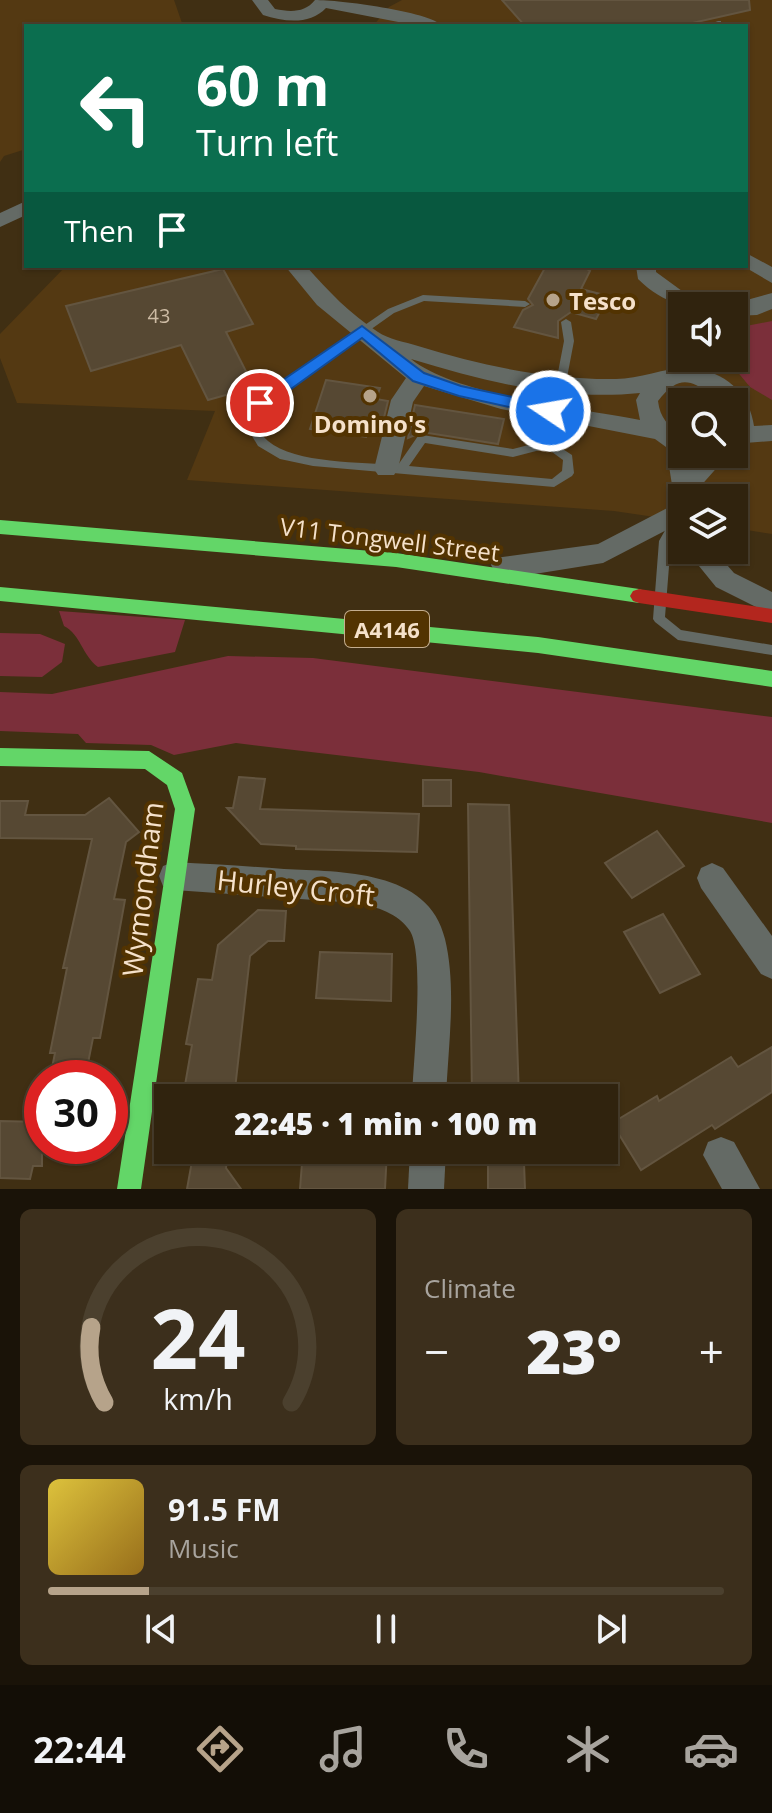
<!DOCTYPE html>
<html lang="en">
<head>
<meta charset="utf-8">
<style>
  :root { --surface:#30230e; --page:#3c2f1c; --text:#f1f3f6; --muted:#a8a49e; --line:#4b402e; --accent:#b6a38a }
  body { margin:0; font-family:"Open Sans",sans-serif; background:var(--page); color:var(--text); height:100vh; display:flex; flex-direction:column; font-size:30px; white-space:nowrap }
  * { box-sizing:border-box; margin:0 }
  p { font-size:26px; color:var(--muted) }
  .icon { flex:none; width:44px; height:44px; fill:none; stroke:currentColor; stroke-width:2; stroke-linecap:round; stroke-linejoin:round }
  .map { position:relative; height:1189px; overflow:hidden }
  .side { display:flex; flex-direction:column; gap:20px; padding:20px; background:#1a1308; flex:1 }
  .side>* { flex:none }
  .hud { position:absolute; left:24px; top:24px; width:724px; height:244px; border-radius:0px; box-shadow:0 2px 6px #0004,0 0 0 2px var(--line); background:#0b6e4f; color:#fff; overflow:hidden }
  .controls { position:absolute; left:668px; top:292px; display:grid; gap:16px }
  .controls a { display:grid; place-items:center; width:80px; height:80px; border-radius:0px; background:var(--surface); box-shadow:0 2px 6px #0004,0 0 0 2px var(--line); font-size:40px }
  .speed { position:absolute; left:24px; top:1060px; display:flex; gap:16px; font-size:40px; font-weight:700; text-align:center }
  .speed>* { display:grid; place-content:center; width:104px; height:104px; border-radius:50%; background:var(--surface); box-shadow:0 2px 6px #0004,0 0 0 2px var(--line); line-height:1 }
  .speed .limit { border:12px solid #d22; background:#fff; color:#111 }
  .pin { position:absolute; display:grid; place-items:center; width:68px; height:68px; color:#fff; margin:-34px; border:4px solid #fff; border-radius:50%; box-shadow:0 2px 8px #0007 }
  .me { position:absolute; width:88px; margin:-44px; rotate:282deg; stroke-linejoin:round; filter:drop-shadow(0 0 6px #0008) }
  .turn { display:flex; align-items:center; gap:28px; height:168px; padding:0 40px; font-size:36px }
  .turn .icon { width:104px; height:104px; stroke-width:2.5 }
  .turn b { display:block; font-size:56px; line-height:68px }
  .then { display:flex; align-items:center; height:76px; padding:0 40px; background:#0003; gap:16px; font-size:30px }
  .big { font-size:60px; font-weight:800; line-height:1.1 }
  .side .widget { flex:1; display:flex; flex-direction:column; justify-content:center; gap:12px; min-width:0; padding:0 28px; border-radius:12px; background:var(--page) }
  .side .dial { align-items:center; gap:0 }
  .dial svg { height:208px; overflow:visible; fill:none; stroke:var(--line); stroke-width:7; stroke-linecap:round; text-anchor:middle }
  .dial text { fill:var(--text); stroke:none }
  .song { display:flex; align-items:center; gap:24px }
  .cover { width:96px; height:96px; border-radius:12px; background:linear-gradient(135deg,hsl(50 70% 55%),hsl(40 70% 35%)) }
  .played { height:8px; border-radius:4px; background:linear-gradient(90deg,var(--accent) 15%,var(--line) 15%) }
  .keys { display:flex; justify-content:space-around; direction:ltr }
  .heat { display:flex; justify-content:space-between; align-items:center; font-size:44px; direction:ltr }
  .side .tiles { flex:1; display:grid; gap:20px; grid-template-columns:1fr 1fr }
  .widget:last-child { grid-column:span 2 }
  .trip { position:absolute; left:154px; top:1084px; width:464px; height:80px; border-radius:0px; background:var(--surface); box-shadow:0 2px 6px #0004,0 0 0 2px var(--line); font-weight:800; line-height:80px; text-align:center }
  .menu { display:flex; height:128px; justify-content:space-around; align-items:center; background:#130e06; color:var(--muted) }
  .menu .icon { width:56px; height:56px }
  .menu .on { color:var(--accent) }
  .menu b { font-size:36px; color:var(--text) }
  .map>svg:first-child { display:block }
</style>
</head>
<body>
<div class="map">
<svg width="772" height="1189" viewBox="0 0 772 1189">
  <rect width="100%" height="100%" fill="#402f13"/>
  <g fill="#543912" fill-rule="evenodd">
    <path d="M0,0h174l9,26h-157v123l-22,7 -4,6z"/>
    <path d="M402,0h370v534l-38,-6v-30h-52v23l-68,-10 -427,-31 28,-69 -198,-8 -17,-45v-24l66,-68h680v-240h-373l16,-19zM682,306h52v52h-52zM682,402h52v52h-52z"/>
  </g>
  <g fill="#7b2f3a">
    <path d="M772,321v79l-22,-13 -24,-29h8v-22l12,-10z"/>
    <path d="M59,611l126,9 -10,32 -77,15c-16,-12 -17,-32 -34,-41z"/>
    <path d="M0,633l40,1 25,10 -3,18 -20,15 -42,-1z"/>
    <path d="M228,656l85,2 459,59v106l-293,-51 -243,-29 -62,12 -23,-10 -65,-2 -8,-9 -78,-3v-39l52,2z"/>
  </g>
  <g fill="#564833" stroke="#635540" stroke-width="2">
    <path d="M502,0h247l1,10 -71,16h-154z"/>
    <path d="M546,266h35l9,5 -9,18 27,7 -12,23 -25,-7 -13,9v17l-44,-11 9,-17 10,-5 -5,-6z"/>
    <path d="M223,269l30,55 -27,8 28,55 -46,13 -27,-55 -90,26 -25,-65z"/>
    <path d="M326,380l54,8 -4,11 12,2 -8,33 -13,-2 -1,5 -56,-8z"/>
    <path d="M415,405l89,14 -6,25 -76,-12 -14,6z"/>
    <path d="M239,777l26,2 -5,30 159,5 -2,38 -121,-3v-3l-35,-2 -34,-36h6z"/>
    <rect x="423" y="780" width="28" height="26"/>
    <path d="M109,798l30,34 -13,10 -12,57 11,1 -25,138h-7l-8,40h-35l5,-25h-5l17,-85h-4l29,-129 -92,-1v-37h28l-3,14h60z"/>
    <path d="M468,804l41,1 10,293h-47z"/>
    <path d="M657,831l27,35 -52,32 -27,-35z"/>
    <path d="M258,910l28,1 -2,30h-16l-18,15 -16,142h-37l1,-12 -13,-1 7,-40 -6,-1 12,-65 14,1 6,-35z"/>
    <path d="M663,914l37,60 -40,19 -36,-61z"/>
    <path d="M320,952l72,2 -1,47 -75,-3z"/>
    <path d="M772,1047v45l-57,37 -3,-4 -71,45 -29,-47 45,-27 2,5 72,-44 7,10z"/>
    <path d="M0,1121l42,1v44h-9l-3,13 -30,-1z"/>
    <path d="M194,1150h34l-2,18 15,21h-54z"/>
    <path d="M303,1150h84l-2,39h-85z"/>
    <path d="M488,1161l36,2 1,26h-37z"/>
  </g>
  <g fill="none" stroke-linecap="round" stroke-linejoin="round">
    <g fill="#646a65" fill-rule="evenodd">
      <path d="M718,21h3v4l-16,1z"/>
      <path d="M423,295l102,6 5,3 -5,3 -101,-6 -30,12 -130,92 -8,21c4,5 7,11 12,15 27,23 95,21 130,24l20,-29 4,-1 91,14 27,-7 15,2 17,11 2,18 -2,3 -18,11 -241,-21 -33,-7 -22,-13 -12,-20 10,-26 132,-91zM425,443l88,14 27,-7 12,2 11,8 -1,11 -10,8 -143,-13z"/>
      <path d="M566,319l5,3 3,19 -9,47 -5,4 -5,-4 9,-47 -3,-19z"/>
      <path d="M680,510h2v11l-11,20 -6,76 16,13 91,15v10l-94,-15 -23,-18 -2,-3 6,-78 17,-30z"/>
    </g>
    <g fill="#646a65" fill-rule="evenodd">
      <path d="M252,0h16l7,9c15,3 30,4 40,-9 24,0 113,11 128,26h-24l-93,-18c-16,17 -41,14 -63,7z"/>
      <path d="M26,201v14l-26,12v-14z"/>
      <path d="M746,253l26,14v16l-29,-17h3z"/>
      <path d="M285,266h21c22,25 44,48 72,66 10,7 27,10 40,14 64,20 130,34 198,33 27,0 59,-16 83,-10 30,6 51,27 55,57l18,-1v16l-27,2 -11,7v-48c-30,0 -44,-44 -76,-1 2,17 10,25 24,33v20h10l2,10 9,-10h26l-31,35 -2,9h-14v24l-79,41 -81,13 -27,-4 -4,-7 4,-7 103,-14 77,-40 -9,-57 -11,-8 -154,-30 -77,-23 -11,16 -15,67 -4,6h-16l-4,-6 17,-69 15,-22 -89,-73zM411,359c75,23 151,42 229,34l-4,7 4,20c-60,-12 -183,-24 -229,-61z"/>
      <path d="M636,266h20v6l26,19 35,10 4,5c-37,0 -55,0 -83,-27z"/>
      <path d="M772,293v16l-15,6 -23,1v-10h-9z"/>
      <path d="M686,550h28l20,23 38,19v23l-56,-28z"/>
      <path d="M174,862c37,2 73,4 110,7 56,3 145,0 161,70 12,50 3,108 1,159h-34c1,-33 13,-142 -2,-167 -12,-18 -33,-24 -53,-28l-183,-13 -11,-4 -4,-10 4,-10z"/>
      <path d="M712,863l11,5 49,68v43l-11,-5 -60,-86 -4,-10 4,-10z"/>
      <path d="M721,1137l13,5 26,47h-38l-19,-34 5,-13z"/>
      <path d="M410,1150h36l-2,39h-36z"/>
    </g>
    <g fill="#63d668" fill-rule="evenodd">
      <path d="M0,520l396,33 243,36 6,2 3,5 -3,5 -6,2 -243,-36 -396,-33z"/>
      <path d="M0,587l538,50 234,34v16l-234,-34 -538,-52z"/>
      <path d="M0,748l149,3 33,22 13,36 -54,380h-24l58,-380 -8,-24 -22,-16 -145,-3z"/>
    </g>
    <path fill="#b3261e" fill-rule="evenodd" d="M639,589l133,20v14l-133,-20 -6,-2 -3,-5 3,-5z"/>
  </g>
  <path fill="#1a73e8" stroke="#114b97" stroke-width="2" d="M362,326l62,47 37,13 89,19 8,6 -8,5 -91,-20 -46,-15 -51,-43 -96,69h-11v-8z"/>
  <g fill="#b6a38a" stroke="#523301" stroke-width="3">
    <circle cx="553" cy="300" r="8"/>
    <circle cx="370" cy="396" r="8"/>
  </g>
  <g text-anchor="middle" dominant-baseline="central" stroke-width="8" stroke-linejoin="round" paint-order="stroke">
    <g font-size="20" fill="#cdbba4">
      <text x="159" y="315">43</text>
    </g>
    <rect fill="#523301" stroke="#c4ad8e" stroke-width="2" x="345" y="611" width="84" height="36" rx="6"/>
    <g font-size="22" font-weight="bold" fill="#f5e1ca">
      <text x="387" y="629">A4146</text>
    </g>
    <g font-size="24" font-weight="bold" fill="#f5e1ca" stroke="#523301" text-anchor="start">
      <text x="569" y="300">Tesco</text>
      <text x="370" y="423" text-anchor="middle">Domino's</text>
    </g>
    <g font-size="24" fill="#f5e1ca" stroke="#523301">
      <text transform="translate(390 539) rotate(7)">V11 Tongwell Street</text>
    </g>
    <g font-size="28" fill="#f5e1ca" stroke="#523301">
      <text transform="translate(296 887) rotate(6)">Hurley Croft</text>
      <text transform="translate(142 889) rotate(-83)">Wymondham</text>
    </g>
  </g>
</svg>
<div class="controls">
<a><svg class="icon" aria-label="sound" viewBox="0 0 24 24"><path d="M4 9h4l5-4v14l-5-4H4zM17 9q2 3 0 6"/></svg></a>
<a><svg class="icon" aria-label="search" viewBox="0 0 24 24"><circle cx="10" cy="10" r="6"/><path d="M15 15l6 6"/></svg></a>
<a><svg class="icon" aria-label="layers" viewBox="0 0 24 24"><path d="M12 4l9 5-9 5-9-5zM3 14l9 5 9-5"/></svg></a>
</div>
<div class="speed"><div class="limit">30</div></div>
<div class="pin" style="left:260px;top:403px;background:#d93025"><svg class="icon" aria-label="arrive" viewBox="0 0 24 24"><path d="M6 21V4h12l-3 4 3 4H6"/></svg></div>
<svg class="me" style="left:550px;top:411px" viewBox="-20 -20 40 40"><circle r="17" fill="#1a73e8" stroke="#fff" stroke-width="3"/><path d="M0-11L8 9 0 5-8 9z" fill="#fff"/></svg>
<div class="trip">22:45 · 1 min · 100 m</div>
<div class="hud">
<div class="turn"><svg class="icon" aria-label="left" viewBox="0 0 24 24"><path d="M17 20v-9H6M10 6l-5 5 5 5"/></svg><div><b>60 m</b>Turn left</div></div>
<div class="then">Then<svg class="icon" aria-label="arrive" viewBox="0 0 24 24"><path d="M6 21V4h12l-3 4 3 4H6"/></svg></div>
</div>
</div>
<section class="side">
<div class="tiles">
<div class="widget dial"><svg viewBox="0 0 100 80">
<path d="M14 69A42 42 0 1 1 86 69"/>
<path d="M14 69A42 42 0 0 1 9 40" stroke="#b6a38a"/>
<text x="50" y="56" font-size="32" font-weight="700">24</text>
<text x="50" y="72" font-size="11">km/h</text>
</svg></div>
<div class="widget"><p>Climate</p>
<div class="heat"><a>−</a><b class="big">23°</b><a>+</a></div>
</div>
<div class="widget">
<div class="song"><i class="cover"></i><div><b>91.5 FM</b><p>Music</p></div></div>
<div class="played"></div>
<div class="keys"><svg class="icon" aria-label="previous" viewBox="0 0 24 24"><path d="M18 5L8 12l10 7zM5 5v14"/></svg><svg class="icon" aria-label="pause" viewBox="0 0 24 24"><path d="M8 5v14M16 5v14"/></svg><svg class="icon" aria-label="next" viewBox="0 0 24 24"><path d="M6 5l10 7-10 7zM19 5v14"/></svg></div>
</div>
</div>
</section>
<nav class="menu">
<b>22:44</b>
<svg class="icon on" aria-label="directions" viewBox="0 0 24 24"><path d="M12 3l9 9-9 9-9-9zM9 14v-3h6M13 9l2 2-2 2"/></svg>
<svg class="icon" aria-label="music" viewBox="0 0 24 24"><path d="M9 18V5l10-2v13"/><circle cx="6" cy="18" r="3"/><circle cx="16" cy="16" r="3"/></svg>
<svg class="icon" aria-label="phone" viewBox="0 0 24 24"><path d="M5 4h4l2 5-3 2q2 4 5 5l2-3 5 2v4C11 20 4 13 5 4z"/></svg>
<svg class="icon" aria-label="climate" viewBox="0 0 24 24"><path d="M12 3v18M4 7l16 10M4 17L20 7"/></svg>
<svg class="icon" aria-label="car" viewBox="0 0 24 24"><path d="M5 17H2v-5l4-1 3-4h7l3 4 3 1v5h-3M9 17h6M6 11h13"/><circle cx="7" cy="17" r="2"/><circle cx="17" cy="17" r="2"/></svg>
</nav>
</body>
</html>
